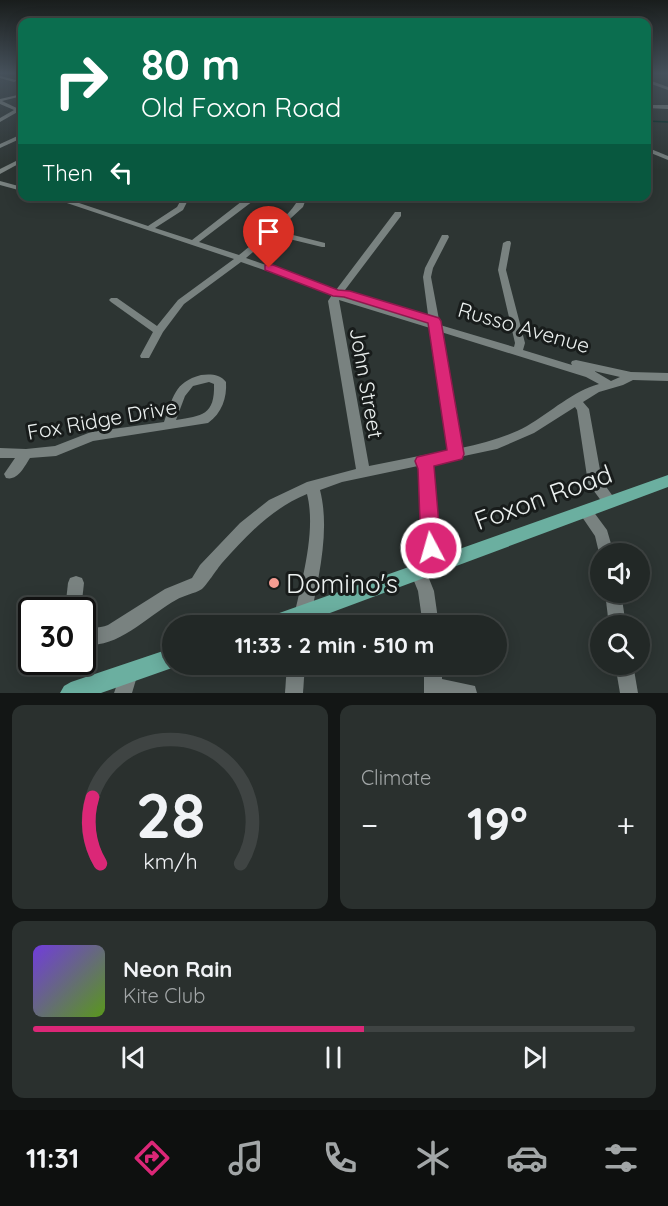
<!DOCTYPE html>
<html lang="en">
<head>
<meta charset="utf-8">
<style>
  :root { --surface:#222826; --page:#2a302e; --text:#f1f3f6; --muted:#a2a6a7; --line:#3f4443; --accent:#db2777 }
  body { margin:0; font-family:Quicksand,sans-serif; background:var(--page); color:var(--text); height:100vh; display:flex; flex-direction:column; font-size:22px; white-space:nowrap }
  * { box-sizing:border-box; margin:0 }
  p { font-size:20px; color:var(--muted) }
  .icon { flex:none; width:33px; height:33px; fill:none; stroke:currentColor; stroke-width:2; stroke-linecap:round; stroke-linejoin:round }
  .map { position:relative; height:693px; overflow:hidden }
  .side { display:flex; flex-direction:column; gap:12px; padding:12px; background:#131615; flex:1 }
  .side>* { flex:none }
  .top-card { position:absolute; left:18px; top:18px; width:633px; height:183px; border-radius:12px; box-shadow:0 3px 15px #0003,0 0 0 2px var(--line); background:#0b6e4f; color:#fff; overflow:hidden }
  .controls { position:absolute; left:590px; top:543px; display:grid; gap:12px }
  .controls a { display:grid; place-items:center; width:60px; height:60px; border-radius:50%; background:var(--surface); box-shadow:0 3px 15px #0003,0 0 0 2px var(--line); font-size:30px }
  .speed { position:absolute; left:18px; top:597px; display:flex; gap:12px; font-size:30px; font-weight:700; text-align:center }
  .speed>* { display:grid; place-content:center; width:78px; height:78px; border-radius:50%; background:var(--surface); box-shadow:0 3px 15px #0003,0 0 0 2px var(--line); line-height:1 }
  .speed .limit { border:3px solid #111; border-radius:9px; background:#fff; color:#111 }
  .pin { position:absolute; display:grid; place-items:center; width:51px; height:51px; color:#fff; margin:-62px -26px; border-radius:50% 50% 50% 0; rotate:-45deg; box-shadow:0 0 6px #0007 }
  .pin .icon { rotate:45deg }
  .me { position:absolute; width:66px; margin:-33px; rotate:354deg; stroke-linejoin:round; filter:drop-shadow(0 0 4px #0008) }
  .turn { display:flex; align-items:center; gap:21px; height:126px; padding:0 24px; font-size:27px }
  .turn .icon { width:78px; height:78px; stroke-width:2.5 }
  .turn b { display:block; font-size:42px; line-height:51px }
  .then { display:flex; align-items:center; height:57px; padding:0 24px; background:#0003; gap:12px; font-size:22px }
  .big { font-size:45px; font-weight:700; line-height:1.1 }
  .side .card { flex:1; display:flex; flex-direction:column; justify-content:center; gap:9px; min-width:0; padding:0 21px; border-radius:12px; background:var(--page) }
  .side .dial { align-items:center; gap:0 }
  .dial svg { height:156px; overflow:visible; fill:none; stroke:var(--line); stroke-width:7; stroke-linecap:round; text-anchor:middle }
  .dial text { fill:var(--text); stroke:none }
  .song { display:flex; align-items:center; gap:18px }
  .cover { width:72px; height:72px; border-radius:9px; background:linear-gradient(135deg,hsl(260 70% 55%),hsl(90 70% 35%)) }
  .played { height:6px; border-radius:3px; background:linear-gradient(90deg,var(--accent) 55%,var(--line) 55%) }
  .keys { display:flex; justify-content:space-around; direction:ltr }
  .heat { display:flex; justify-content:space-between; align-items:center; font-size:33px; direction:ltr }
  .side .tiles { flex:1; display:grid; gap:12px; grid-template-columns:1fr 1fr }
  .card:last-child { grid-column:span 2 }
  .trip { position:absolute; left:162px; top:615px; width:345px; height:60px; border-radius:30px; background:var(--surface); box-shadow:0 3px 15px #0003,0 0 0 2px var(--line); font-weight:700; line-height:60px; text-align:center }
  .tabs { display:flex; height:96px; justify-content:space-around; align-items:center; background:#0e100f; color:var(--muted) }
  .tabs .icon { width:42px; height:42px }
  .tabs .active { color:var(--accent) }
  .tabs b { font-size:27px; color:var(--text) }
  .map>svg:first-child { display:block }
</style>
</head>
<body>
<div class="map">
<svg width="668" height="693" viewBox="0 0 668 693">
  <rect width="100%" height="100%" fill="#2d3533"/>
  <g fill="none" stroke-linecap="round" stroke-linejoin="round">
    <path stroke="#002b23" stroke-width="1.5" d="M646,121l22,1"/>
    <g fill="#798280" fill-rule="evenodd">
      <path d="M0,76l16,4v1l-2,1 -14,-4z"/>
      <path d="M646,79l22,8v3l-22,-8z"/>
      <path d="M22,94v2l-20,5 19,9 -21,12v-4l14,-8 -14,-6v-5z"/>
      <path d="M646,105h22v4l-22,-1z"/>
      <path d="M22,134v4l-22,10v-4z"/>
      <path d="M646,147l22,9v4l-22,-9z"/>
      <path d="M22,158v4l-22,12v-5z"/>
      <path d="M0,181l22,6v4l-22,-6z"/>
      <path d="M46,196h12l90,30 29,-19 6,-11h7l-7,14 -28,18 37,12 54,-42v-2h7v5l-54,41 40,13c18,-15 52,-38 61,-59h7l-4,11 -26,24 48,12v4h-3l-49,-12 -27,23 90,32 59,-78h6v4l-59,78 87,28 -6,-45 2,-9 16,-31 1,-2h6l1,2 -16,31 -2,9 9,48 74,22 1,-4 -17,-73 5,-27 4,-2h3l1,2 -5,27 19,73 -2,7 49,15 -1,-2 1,-2 4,-1 55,12 37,1v8l-35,-1 -10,5 -24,7 -16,10 6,7 13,72 15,21 -2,4 -5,2 -5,-2 -17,-23 -11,-73 -2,-3 -41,26 -37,16 -66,14 3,17 2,63 11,21 -3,5 -5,2 -5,-2 -12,-26 -2,-63 -2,-14 -76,16 -22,8c11,43 -3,92 -11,136h-17c8,-40 25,-93 15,-132 -36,15 -60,41 -85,69 -5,6 -16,23 -20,26 -8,5 -18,6 -26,11 -26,14 -62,53 -94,43v-17c9,3 18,2 26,-1l57,-36 27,-11 8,-13 40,-42 29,-23 38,-18 49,-13 -28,-168 4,-6 -5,-3 -86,-30 -57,42 -21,28 -14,26h-8l-1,-2 13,-24 -42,-30 -2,-2 2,-2h6l40,28 21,-26 56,-41zM339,300l91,28 19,122 -80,16zM441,332l145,45 13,7c-26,7 -48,28 -72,42 -20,11 -43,17 -66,22zM581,368l39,9 -9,4 -17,-10z"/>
      <path d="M201,375c9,-1 19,-1 25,7 1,16 -4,31 -18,41l-115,18 -37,15 -26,2c-6,9 -12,23 -24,20l-2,-4 11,-16h-15v-10l26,1 29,-3 36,-14 73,-10c9,-24 10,-40 37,-47zM209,382l5,2c1,31 -12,32 -38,36l9,-24 8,-10z"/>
      <path d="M585,505l5,2 17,23 7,24h-14v3l-5,-21 -17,-25 2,-4z"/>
      <path d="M418,564l6,2 10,25 5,35h-16l-5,-35 -8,-20 2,-5z"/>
      <path d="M76,576l6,2 2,5 -3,27h-16l3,-27 2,-5z"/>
      <path d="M605,592h16l5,34h-17z"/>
      <path d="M129,664l6,3 3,6 -6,20h-18l9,-26z"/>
      <path d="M287,664h18l-2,29h-18z"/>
      <path d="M424,664h18v15l33,7 2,7h-53z"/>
      <path d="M615,664h18l5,29h-18z"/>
    </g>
    <g fill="#6bafa0" fill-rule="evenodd">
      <path d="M668,475v12l-373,139h-36l2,-7 7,-2z"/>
      <path d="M172,648v16h7l-7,4 -71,25h-41l4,-7 7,-4z"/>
    </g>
  </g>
  <linearGradient id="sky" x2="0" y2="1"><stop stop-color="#191d1c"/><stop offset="0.43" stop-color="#46515b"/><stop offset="1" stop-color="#46515b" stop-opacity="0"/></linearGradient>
  <rect width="668" height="170" fill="url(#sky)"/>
  <path fill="#db2777" stroke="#8e194d" stroke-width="1.5" d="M265,265h8l65,25 12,1 89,27 2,3 23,133 -2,5 -28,7 7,82 -3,5 -7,3 -7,-3 -3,-5 -3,-79 -3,-8 2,-4 30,-7 -19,-127 -84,-26 -11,-1 -68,-26z"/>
  <circle fill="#f59c92" stroke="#181c1b" stroke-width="2" cx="274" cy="583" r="6"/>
  <g text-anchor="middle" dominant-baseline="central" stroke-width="6" stroke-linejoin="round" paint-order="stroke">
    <g font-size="21" fill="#ebf0ef" stroke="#181c1b">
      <text transform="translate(524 327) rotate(16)">Russo Avenue</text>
      <text transform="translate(367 383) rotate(80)">John Street</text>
      <text transform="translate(102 419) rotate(-10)">Fox Ridge Drive</text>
    </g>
    <g font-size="26" fill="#ebf0ef" stroke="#181c1b">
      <text transform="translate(543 497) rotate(-20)">Foxon Road</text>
    </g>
    <g font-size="26" fill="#ebf0ef" stroke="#181c1b" text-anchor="start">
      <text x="286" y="583">Domino's</text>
    </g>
  </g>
</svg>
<div class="controls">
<a><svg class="icon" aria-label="sound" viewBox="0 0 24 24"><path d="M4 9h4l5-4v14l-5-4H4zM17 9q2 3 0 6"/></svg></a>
<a><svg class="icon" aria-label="search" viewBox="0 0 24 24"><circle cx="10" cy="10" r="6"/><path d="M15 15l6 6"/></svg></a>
</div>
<div class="speed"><div class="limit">30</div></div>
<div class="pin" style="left:269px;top:268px;background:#d93025"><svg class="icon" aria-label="arrive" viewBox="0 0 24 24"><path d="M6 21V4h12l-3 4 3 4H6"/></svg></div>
<svg class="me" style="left:431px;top:548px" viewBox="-20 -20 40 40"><circle r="17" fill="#db2777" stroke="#fff" stroke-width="3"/><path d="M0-11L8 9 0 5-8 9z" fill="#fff"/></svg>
<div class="trip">11:33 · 2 min · 510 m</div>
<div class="top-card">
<div class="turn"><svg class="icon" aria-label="right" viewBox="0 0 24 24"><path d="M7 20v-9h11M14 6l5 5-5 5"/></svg><div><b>80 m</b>Old Foxon Road</div></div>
<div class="then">Then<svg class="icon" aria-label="left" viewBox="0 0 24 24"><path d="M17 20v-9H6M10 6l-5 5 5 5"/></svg></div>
</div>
</div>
<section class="side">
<div class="tiles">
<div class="card dial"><svg viewBox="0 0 100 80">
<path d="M14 69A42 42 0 1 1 86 69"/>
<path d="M14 69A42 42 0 0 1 10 35" stroke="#db2777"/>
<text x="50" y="56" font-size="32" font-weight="700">28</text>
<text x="50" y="72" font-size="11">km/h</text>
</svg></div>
<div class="card"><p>Climate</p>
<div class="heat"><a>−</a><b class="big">19°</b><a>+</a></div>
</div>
<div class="card">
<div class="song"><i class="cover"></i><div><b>Neon Rain</b><p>Kite Club</p></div></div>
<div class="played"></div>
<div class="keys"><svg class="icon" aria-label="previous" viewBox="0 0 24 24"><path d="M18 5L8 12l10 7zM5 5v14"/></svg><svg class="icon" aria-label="pause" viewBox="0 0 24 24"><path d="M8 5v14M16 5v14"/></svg><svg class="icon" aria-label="next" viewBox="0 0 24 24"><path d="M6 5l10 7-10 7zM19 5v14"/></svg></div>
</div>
</div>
</section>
<nav class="tabs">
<b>11:31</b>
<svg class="icon active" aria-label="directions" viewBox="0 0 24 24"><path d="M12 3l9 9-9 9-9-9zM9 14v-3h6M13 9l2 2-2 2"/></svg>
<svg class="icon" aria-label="music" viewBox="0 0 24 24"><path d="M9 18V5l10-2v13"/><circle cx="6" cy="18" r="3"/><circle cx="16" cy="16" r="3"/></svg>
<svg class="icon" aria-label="phone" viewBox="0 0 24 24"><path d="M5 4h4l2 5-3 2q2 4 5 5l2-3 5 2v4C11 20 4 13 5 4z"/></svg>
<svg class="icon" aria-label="climate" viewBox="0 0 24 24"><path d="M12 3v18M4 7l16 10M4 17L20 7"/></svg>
<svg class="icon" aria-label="car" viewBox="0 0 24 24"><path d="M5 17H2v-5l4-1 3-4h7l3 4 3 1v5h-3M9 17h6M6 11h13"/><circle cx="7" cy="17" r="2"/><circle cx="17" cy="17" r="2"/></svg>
<svg class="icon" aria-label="filters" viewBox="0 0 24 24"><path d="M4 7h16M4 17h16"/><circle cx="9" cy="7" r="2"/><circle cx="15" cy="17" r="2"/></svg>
</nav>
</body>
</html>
